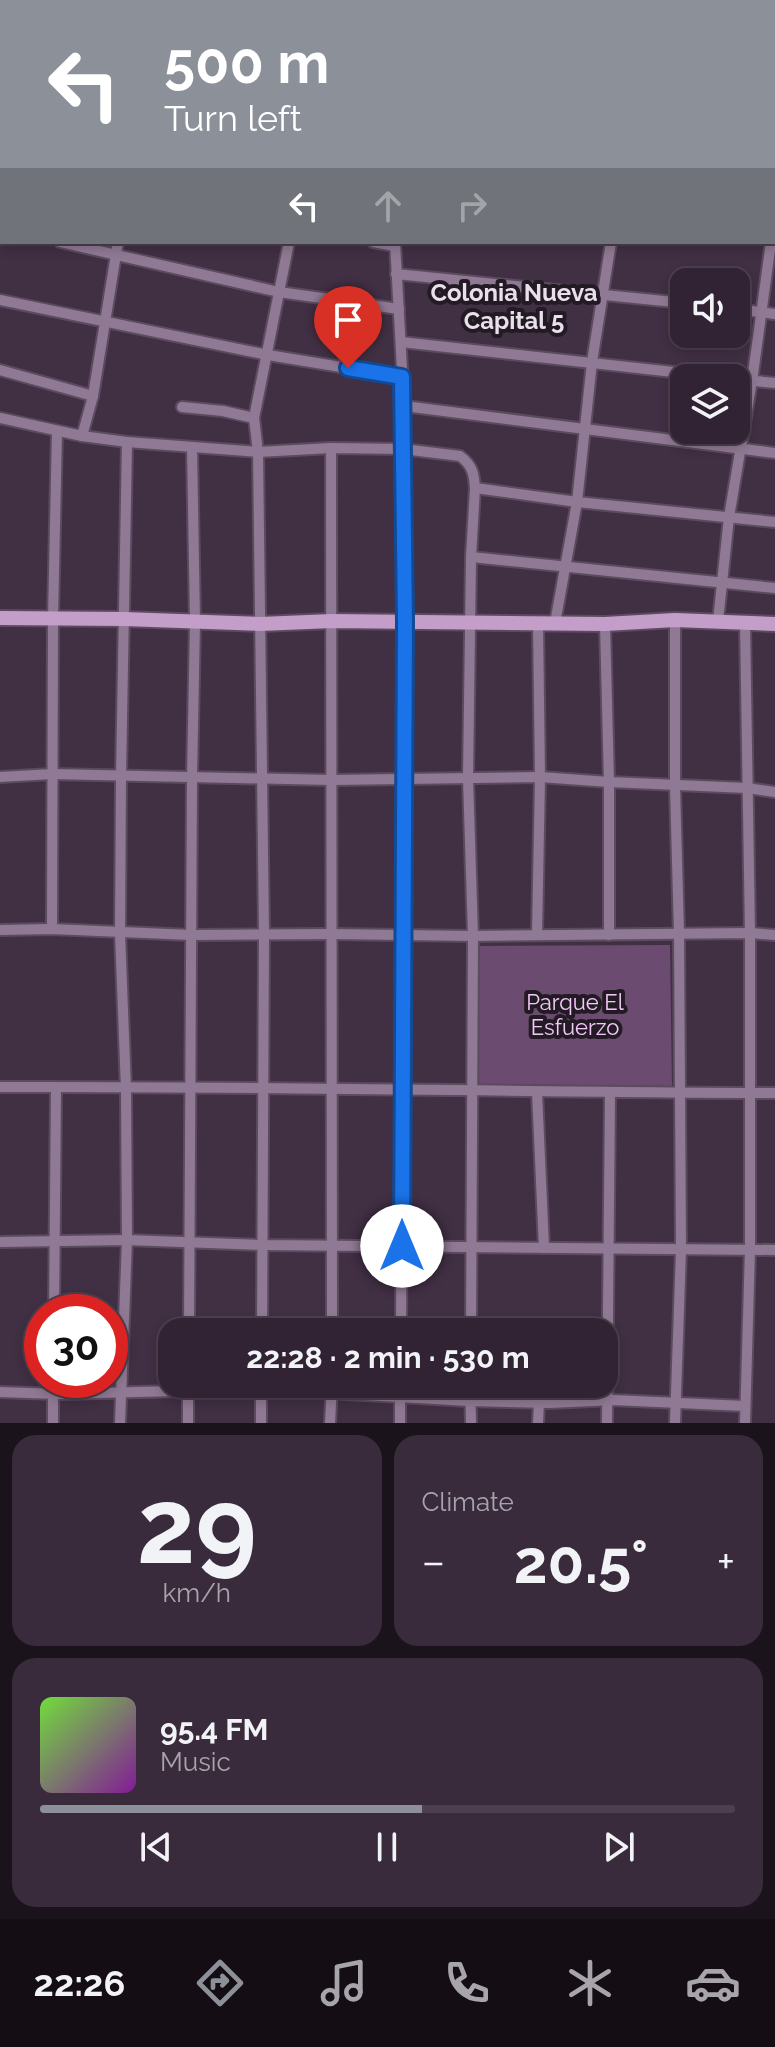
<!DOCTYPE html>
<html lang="en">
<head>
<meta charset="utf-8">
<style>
  :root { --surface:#312333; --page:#392b3b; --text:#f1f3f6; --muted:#a8a4ac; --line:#4c404e; --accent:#8c9099 }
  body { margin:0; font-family:Raleway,sans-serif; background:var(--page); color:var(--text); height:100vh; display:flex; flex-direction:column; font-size:30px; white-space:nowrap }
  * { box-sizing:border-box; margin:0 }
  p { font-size:26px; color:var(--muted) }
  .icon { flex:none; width:44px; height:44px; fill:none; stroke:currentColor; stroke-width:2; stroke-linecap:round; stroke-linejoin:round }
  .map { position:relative; height:1423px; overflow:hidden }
  .drawer { display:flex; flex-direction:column; gap:12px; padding:12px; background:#1b131c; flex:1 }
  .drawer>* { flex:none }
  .top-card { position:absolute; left:0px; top:0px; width:776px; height:244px; box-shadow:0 4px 12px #0003,0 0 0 2px var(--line); background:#8c9099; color:#fff; overflow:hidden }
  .tools { position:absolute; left:670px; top:268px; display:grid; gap:16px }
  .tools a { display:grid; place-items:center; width:80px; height:80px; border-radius:16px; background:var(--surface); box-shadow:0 4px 12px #0003,0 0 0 2px var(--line); font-size:40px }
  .speed { position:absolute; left:24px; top:1294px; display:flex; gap:16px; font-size:40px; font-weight:700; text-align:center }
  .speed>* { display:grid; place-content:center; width:104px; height:104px; border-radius:50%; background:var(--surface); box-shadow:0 4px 12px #0003,0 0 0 2px var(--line); line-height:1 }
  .speed .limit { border:12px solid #d22; background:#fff; color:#111 }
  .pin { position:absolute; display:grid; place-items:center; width:68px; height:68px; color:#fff; margin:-82px -34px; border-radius:50% 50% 50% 0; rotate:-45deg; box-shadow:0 0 8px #0007 }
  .pin .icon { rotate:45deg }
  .me { position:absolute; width:88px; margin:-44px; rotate:0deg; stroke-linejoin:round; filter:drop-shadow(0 0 6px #0008) }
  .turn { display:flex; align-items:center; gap:28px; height:168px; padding:0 32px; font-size:36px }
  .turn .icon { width:104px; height:104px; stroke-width:2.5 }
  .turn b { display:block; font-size:56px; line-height:68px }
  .lanes { display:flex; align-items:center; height:76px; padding:0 32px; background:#0003; justify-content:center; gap:40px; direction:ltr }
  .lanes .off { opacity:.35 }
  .big { font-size:60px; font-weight:700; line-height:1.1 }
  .drawer .card { flex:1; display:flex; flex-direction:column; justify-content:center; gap:12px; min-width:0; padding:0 28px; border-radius:24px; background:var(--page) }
  .drawer .dial { align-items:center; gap:0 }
  .dial b { font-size:104px; line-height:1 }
  .song { display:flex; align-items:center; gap:24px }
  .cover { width:96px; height:96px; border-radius:12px; background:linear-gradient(135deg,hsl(100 70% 55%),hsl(290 70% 35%)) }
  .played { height:8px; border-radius:4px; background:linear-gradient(90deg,var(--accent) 55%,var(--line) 55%) }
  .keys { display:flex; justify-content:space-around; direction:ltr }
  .heat { display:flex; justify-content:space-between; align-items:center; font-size:44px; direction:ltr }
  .drawer .tiles { flex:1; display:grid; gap:12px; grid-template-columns:1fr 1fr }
  .card:last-child { grid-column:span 2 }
  .trip { position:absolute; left:158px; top:1318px; width:460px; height:80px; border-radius:24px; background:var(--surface); box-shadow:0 4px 12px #0003,0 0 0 2px var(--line); font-weight:700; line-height:80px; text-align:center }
  .menu { display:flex; height:128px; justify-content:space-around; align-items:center; background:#140e14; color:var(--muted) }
  .menu .icon { width:56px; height:56px }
  .menu .active { color:var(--accent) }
  .menu b { font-size:36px; color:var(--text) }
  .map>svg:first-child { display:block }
</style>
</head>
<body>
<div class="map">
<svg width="775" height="1423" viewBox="0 0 775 1423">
  <rect width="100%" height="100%" fill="#412f44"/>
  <path fill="#6b4b70" d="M670,945l2,141 -193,-2 -1,-138z"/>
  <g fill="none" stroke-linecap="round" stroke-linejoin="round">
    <defs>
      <g id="street">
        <path d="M246,0l9,2"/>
        <path d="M0,2l1,-2"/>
        <path d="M158,2v-2"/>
        <path d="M331,2v-2"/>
        <path d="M643,2l1,-2"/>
        <path d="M0,17h2"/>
        <path d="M774,38h1"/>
        <path d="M0,87h2"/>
        <path d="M0,160h2"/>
        <path d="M774,175h1"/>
        <path d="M774,218l1,-9"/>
        <path d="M0,229l2,1"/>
        <path d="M60,242l219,50 120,17"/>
        <path d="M373,242l22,4"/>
        <path d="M395,242l9,164 1,216 -4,710"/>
        <path d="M396,274l288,29"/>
        <path d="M0,300l268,55 134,22"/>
        <path d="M736,309l39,5"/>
        <path d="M401,342l327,36"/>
        <path d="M0,370l93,26"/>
        <path d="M736,379l39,4"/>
        <path d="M404,406l371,47"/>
        <path d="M182,407l41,4 31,7"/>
        <path d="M0,418l82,18 45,6 131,10 73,-4 72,1 57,7c12,9 14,17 15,32l102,14 198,20"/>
        <path d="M82,436l11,-40 25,-154"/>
        <path d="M331,448l1,884"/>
        <path d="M471,557l304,31"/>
        <path d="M718,621l11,-104 23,-136 19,-139"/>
        <path d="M555,623l22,-121 15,-140 19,-120"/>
        <path d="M605,624l4,158v153"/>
        <path d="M0,777l52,-3 279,6 209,-3 69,5 138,6 28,4"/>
        <path d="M52,929l1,-311 4,-187"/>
        <path d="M0,930l52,-1 139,6 141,-1 141,2 277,-3 25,2"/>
        <path d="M537,935l3,-158 -2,-154"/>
        <path d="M0,1087c258,-1 517,5 775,6"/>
        <path d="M537,1092l7,156"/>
        <path d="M0,1242l127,-2 136,5 512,5"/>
        <path d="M54,1312l2,-225"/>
        <path d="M189,1332l3,-555 3,-155 -3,-175"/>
        <path d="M262,1332l2,-398 -6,-482 -4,-34 35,-176"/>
        <path d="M471,1332l2,-396 -5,-158 3,-221 4,-69"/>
        <path d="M470,1384l1,39"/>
        <path d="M0,1392l58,2 203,-5 208,12 80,2 64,-3 132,6"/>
        <path d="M53,1423v-43"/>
        <path d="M120,1423l7,-183 -1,-151 -6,-156 1,-157 6,-334"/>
        <path d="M188,1423v-37"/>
        <path d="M261,1423v-38"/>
        <path d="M330,1423l2,-39"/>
        <path d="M400,1423v-39"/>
        <path d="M538,1423l1,-21"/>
        <path d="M607,1423l3,-330"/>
        <path d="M675,1423l6,-173 -2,-316 -4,-148v-166"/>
        <path d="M745,1423l5,-174v-316l-5,-310"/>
      </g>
      <g id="secondary">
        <path d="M489,2v-2"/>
        <path d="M774,106h1"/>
        <path d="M0,618l124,1 136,5 72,-3 273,3 70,-4 100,4"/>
      </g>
    </defs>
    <use href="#street" stroke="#5c4b5f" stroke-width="14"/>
    <use href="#secondary" stroke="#5c4b5f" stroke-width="18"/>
    <use href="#street" stroke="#907994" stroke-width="10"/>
    <use href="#secondary" stroke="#c39ec9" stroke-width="14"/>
  </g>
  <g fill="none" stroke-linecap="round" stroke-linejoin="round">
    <defs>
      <path id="route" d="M348,368l54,9 3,245 -3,624"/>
    </defs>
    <use href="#route" stroke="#114b97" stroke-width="20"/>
    <use href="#route" stroke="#1a73e8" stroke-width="14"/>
  </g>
  <g text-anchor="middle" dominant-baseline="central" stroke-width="8" stroke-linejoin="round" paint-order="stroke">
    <g font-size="22" fill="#f3c7f9" stroke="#231b24">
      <text x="575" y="1002">Parque El<tspan x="575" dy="25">Esfuerzo</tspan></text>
    </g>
    <g font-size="24" font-weight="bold" fill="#eadfec" stroke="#231b24">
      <text x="514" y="292">Colonia Nueva<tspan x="514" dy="28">Capital 5</tspan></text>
    </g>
  </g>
</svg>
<div class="tools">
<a><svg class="icon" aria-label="sound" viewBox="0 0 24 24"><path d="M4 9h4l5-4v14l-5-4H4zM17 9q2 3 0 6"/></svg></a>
<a><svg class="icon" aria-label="layers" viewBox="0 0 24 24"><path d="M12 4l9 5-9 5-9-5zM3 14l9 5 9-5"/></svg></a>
</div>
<div class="speed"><div class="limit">30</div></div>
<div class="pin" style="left:348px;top:368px;background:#d93025"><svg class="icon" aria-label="arrive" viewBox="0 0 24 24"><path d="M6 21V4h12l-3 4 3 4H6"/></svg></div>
<svg class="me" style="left:402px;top:1246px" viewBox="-20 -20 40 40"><circle r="19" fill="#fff"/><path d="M0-13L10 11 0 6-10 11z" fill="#1a73e8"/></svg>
<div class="trip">22:28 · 2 min · 530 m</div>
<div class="top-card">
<div class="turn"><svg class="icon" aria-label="left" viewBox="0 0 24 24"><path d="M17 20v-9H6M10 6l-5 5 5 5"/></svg><div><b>500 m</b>Turn left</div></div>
<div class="lanes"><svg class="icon" aria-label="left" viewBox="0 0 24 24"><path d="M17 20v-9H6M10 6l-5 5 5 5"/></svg><svg class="icon off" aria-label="ahead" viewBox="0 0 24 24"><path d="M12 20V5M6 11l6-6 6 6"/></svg><svg class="icon off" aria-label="right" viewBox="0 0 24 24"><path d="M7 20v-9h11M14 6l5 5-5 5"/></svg></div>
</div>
</div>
<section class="drawer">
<div class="tiles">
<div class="card dial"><b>29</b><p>km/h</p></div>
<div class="card"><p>Climate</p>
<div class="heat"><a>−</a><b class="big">20.5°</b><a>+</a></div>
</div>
<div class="card">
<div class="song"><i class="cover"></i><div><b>95.4 FM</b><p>Music</p></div></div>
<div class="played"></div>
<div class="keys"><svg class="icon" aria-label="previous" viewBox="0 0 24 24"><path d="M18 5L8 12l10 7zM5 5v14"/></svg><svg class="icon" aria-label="pause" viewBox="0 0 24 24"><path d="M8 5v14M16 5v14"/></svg><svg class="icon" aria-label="next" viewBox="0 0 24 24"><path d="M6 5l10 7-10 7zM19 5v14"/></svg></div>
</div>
</div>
</section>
<nav class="menu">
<b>22:26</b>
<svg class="icon active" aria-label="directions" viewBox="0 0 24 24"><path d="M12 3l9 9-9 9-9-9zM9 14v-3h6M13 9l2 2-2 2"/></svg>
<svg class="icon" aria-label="music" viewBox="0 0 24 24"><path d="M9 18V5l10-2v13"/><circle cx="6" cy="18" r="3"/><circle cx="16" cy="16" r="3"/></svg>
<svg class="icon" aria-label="phone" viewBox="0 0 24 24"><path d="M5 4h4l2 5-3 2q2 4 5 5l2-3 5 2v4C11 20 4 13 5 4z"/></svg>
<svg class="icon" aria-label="climate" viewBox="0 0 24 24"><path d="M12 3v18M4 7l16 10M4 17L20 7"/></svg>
<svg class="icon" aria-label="car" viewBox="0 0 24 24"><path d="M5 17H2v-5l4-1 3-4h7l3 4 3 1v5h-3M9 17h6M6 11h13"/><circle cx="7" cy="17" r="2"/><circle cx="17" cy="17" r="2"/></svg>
</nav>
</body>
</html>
